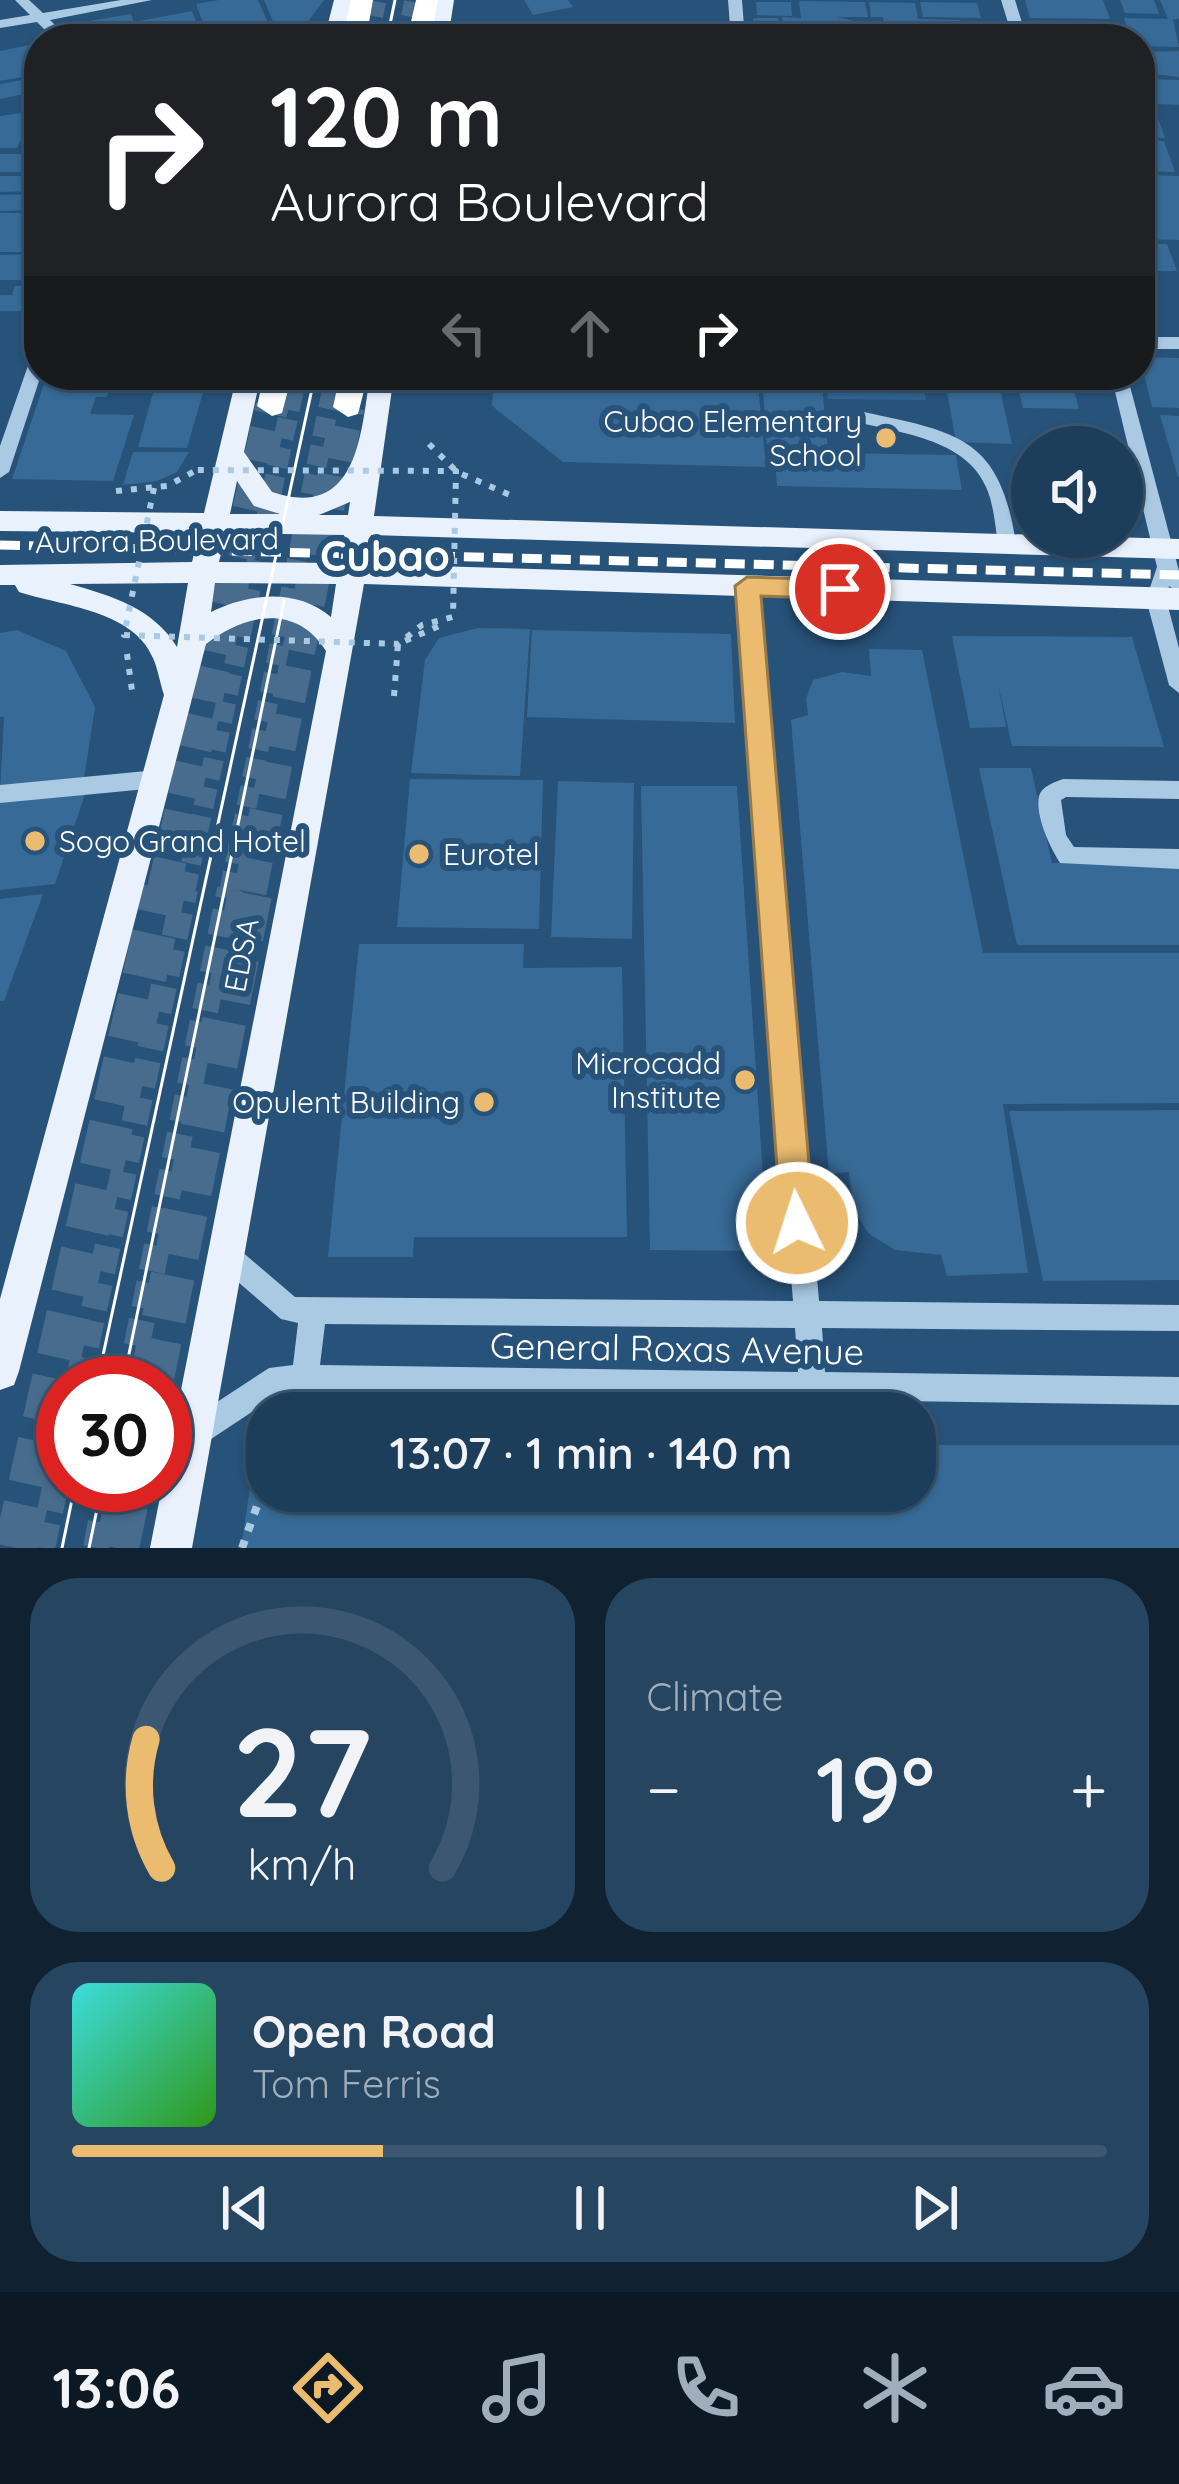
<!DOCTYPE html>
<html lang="en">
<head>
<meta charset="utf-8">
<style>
  :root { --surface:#1d3e5b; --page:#254561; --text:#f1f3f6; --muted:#a0aebb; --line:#3b5771; --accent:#ebbc70 }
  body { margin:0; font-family:Quicksand,sans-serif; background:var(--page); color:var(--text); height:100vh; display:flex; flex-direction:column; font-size:45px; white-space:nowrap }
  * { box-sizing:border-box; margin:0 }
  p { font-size:39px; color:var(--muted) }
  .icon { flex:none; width:66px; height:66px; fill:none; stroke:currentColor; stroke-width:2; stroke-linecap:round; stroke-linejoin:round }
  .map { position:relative; height:1548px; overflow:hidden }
  .panel { display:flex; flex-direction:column; gap:30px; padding:30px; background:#102232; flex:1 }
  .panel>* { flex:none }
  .hud { position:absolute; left:24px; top:24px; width:1131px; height:366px; border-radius:48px; box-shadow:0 3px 9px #0004,0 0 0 3px var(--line); background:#202124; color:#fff; overflow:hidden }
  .controls { position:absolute; left:1011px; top:426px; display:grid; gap:24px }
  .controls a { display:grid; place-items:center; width:132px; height:132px; border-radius:50%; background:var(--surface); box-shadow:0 3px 9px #0004,0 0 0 3px var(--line); font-size:60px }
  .speed { position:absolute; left:36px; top:1356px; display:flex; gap:24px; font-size:60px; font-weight:700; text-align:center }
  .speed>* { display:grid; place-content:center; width:156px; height:156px; border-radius:50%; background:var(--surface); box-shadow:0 3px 9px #0004,0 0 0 3px var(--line); line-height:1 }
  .speed .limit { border:18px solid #d22; background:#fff; color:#111 }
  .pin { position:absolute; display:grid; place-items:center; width:102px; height:102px; color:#fff; margin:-51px; border:6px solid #fff; border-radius:50%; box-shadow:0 3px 12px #0007 }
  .me { position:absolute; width:132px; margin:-66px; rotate:356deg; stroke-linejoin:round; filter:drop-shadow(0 0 9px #0008) }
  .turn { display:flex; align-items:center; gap:42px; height:252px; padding:0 48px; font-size:54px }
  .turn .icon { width:156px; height:156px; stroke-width:2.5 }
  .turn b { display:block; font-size:84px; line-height:102px }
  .lanes { display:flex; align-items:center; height:114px; padding:0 48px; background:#0003; justify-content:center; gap:60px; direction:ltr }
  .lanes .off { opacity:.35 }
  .big { font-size:90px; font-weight:600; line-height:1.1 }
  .panel .tile { flex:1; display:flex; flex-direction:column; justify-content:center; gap:18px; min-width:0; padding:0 42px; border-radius:48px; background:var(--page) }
  .panel .dial { align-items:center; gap:0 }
  .dial svg { height:312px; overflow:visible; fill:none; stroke:var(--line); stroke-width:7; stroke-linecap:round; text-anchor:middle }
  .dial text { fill:var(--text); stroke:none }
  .song { display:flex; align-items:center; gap:36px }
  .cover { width:144px; height:144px; border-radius:18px; background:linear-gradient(135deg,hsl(180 70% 55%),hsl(110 70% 35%)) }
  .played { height:12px; border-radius:6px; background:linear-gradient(90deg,var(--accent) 30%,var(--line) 30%) }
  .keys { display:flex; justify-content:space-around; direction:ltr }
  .heat { display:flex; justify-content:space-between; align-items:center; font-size:66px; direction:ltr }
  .panel .tiles { flex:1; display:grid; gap:30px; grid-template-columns:1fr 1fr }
  .tile:last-child { grid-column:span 2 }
  .trip { position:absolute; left:246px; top:1392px; width:690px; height:120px; border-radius:48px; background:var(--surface); box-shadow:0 3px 9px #0004,0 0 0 3px var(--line); font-weight:600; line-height:120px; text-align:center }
  .tab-bar { display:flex; height:192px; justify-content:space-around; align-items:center; background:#0c1924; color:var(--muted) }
  .tab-bar .icon { width:84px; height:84px }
  .tab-bar .current { color:var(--accent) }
  .tab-bar b { font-size:54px; color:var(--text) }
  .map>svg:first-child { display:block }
</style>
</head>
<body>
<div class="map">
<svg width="1179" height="1548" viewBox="0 0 1179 1548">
  <rect width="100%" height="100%" fill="#275279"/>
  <path fill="#316590" d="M824,375h97l5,25 -98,-1z"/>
  <g fill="#376a96">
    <path d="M219,0h39l14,32 -63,7 -13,-35z"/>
    <path d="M264,0h60l-21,28 -26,3z"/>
    <path d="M524,0h44l5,7 -40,8z"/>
    <path d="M1025,0h78l7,19 -80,-1z"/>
    <path d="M1120,0h34l5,14 -34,-1z"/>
    <path d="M1160,0h19v19h-6l6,28 -39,-1v-7h-9l-7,-21 44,1z"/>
    <path d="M799,1l66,1 3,15h-31l17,4 2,14h-72l-2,-18 19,1z"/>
    <path d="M756,2h35l1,14 -35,-1z"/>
    <path d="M869,2l46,1 3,16 42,1 5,19 -79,-3 -3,-19h-12z"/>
    <path d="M920,2l57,1 4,15 -58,-1z"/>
    <path d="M192,11l11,28h-58l-6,-18z"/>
    <path d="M131,14l9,25h-60l-9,-15z"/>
    <path d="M753,18h25l2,16h-26z"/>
    <path d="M521,24l201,2 1,13h-203z"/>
    <path d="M39,43v31l-39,7v-30z"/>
    <path d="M1179,51v26l-34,-4 -5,-21z"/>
    <path d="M39,77v14l-39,8v-15z"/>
    <path d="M1147,79l32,1v25l-22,-1z"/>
    <path d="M34,111l-17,37h-17v-32z"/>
    <path d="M1140,113h16l9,25 -25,-1z"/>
    <path d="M1140,141h24l11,31 -35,-1z"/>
    <rect x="0" y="154" width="39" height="18"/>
    <path d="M1140,175l39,1v64l-39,-1z"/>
    <path d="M0,176h39v15l-39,1z"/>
    <path d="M39,194v16l-39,1v-16z"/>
    <rect x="0" y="213" width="39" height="39"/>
    <path d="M1140,244h27l10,27h-37z"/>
    <path d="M39,254l-7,26h-32v-25z"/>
    <path d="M15,286h24l-6,25h-33v-16h12z"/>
    <path d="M1140,357l39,1v50l-27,-1z"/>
    <path d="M47,375h67l-7,22h-11l-6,17 44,1 -21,66 -101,-2z"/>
    <path d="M158,375h50l-21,73 -49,-1z"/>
    <path d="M494,375h263l9,92 -203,-5 -71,-56z"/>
    <path d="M762,375h59l7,74 -61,-1z"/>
    <path d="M944,375h53l15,69 -56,-2z"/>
    <path d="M1015,375h55l9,34 -56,-1z"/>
    <path d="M1160,415l19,1v61h-1z"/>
    <path d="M133,452h56l-12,20 -20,9 -34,4z"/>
    <path d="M774,452l182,3 6,35 -185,-4z"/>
    <path d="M478,628l52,1 -10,147 -109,-3 14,-113 14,-22z"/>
    <path d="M17,630l49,21 29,56 -11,72 -84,12 4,-74h-4v-84z"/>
    <path d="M532,630l199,4 4,89 -208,-6z"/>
    <path d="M952,636l180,1 32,110 -152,-1 -14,-62 8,43 -36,1z"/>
    <path d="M869,649l53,1 61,303h196v150l-176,1 25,169 -81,3 -6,-21 -46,-5 -27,-17 -15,-24 -4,-37 -20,2 -38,-454 17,-5 -2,-16 7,-19 29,-8 29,4z"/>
    <path d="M979,768h52l21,95h127v82h-162z"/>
    <path d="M410,779l133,1 -4,149 -142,-2z"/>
    <path d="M558,781l76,2 -2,156 -81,-2z"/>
    <path d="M88,785l-33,99 -55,6v-92z"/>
    <path d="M641,786h96l31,465 -118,-1z"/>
    <path d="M43,894l-39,107h-4v-102z"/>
    <path d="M359,944h165l-1,24 99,-1 5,270h-213l-1,20h-85z"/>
    <path d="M1179,1110v170l-136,1 -34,-170z"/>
    <path d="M915,1445h264v103h-938l15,-101h11v44h648z"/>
  </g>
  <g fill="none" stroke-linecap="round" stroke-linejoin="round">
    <g stroke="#476c8d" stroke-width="15" stroke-dasharray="15 8" stroke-linecap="butt">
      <path d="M371,39l8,-39"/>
      <path d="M404,39l8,-39"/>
      <path d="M294,388l3,-13"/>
      <path d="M332,388l3,-13"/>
    </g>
    <g stroke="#476c8d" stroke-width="20" stroke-dasharray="20 9" stroke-linecap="butt">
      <path d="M185,892l110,-507"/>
      <path d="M229,892l104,-507"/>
    </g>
    <g stroke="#476c8d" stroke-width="26" stroke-dasharray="26 12" stroke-linecap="butt">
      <path d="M78,1383l107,-494"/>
      <path d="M129,1383l101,-494"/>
      <path d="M42,1548l21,-96"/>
      <path d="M96,1548l12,-63"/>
    </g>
    <g stroke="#476c8d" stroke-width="33" stroke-dasharray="33 16" stroke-linecap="butt">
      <path d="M163,892l109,-486"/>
      <path d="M250,892l98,-485"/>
    </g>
    <g stroke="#476c8d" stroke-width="44" stroke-dasharray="44 21" stroke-linecap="butt">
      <path d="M151,1383l100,-494"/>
      <path d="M16,1548l148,-659"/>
      <path d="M117,1548l13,-63"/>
    </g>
    <g stroke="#aac9e3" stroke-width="6" stroke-dasharray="6 9" stroke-linecap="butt">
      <path d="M429,444l28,28 53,23"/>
      <path d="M116,491l51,-5 28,-15"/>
      <path d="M127,654l6,44"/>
      <path d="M394,696l4,-52 48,-21"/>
    </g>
    <path stroke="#aac9e3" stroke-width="8" stroke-dasharray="8 10" stroke-linecap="butt" d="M242,1548l15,-42"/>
    <g fill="#aac9e3" fill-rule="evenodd">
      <path d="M15,0h14l14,13 78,-13h31l-102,20 19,19h-15l-17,-17 -37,6v-8l30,-5z"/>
      <path d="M728,0h14l3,39h-14z"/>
      <path d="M1001,0h14l12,39h-14z"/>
      <rect x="1140" y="337" width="39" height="12"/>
      <path d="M39,351l2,24 -32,97 -9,6v-32l31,-89z"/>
      <path d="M1111,375h16l52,196v21l-10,-6 -3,13 13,49v45l-10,-8 -23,-86 11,-32z"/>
      <path d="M859,411c97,21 141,24 157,133l-2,5h-14l-2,-5c-3,-19 -4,-39 -12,-57 -21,-49 -88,-54 -133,-66l-3,-4z"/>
      <path d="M747,579l10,7 62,715 360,4v26l-357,-3 3,44 354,5v28l-897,-13 -80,53 -10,4 -10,-4 -4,-10 4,-10 87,-57 24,-3 5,-42 -17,-4 -66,-57 -4,-9 4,-9 9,-4 9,4 62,53 498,4 -56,-715zM325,1324l470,4 3,44 -478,-7z"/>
      <path d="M157,770l7,3 4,6 -4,6 -7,3 -157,15v-18z"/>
      <path d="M1063,779l116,2v18l-113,-2 -5,3 5,35 8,12 105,2v20l-119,-6c-10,-16 -25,-47 -21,-67 3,-10 16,-14 24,-17z"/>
    </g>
    <g fill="#e9f2fc" fill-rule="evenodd">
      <path d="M334,0h18l-8,39h-20z"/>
      <path d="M436,0h18l-6,39h-20z"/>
      <path d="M237,375h24l-17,77 28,40c86,29 89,-59 98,-117h24l-20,141 805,23v20l-808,-24 -4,29 812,24v22l-815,-26 -172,964h-42l176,-897c-30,-48 -81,-37 -120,-7l-187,727 -5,14 -14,5v-91l164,-604c-4,-12 -6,-26 -11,-37 -20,-48 -91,-52 -134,-66l-4,-7h-15v-20l192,-3 7,-29 -199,-2v-20l204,2zM237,481l17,25 26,8h-50zM350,502l-2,13h-29zM226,533l118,2 -4,28 -121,-1zM188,583l-11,64c-24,-39 -65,-51 -107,-63zM215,583l121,1 -5,33c-34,-29 -82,-24 -120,-5z"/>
    </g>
    <g fill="#fff" fill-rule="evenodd">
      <path d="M351,0h22l-7,39h-24z"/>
      <path d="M416,0h22l-7,39h-24z"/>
      <path d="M264,375h28l-10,38 -10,3 -15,-10z"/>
      <path d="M340,375h28l-10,39 -10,3 -15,-10z"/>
    </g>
    <g stroke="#fff" stroke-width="3">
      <path d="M387,39l8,-39"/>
      <path d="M97,1383l218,-1008"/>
      <path d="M123,1383l161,-782"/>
      <path d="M62,1548l13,-63"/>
      <path d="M89,1548l13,-63"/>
    </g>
    <path stroke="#fff" stroke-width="9" stroke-dasharray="20 9" stroke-linecap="butt" d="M0,545l1179,30"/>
    <path stroke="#aac9e3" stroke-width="6" stroke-dasharray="6 9" stroke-linecap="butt" d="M154,488l-30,147 274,9 24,-19 31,-8 3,-146 -259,-1"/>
  </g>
  <path fill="#ebbc70" stroke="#997a49" stroke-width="3" d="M747,577l93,3 13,9 -13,10 -79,-3 53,627 -5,12 -12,4 -11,-4 -5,-12 -46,-637z"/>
  <g fill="#ebbc70" stroke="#275279" stroke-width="4.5">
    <circle cx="886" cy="438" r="12"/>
    <circle cx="35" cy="841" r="12"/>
    <circle cx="419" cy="854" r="12"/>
    <circle cx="745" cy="1080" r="12"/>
    <circle cx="484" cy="1102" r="12"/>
  </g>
  <g text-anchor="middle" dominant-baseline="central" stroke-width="12" stroke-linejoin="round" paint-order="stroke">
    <g font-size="30" fill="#fff" stroke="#275279" text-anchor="end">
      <text x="862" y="421">Cubao Elementary<tspan x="862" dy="34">School</tspan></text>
      <text x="59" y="841" text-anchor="start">Sogo Grand Hotel</text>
      <text x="443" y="854" text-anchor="start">Eurotel</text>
      <text x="721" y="1063">Microcadd<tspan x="721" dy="34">Institute</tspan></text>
      <text x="460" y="1102">Opulent Building</text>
    </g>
    <g font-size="30" fill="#fff" stroke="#275279">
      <text transform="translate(157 540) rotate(-1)">Aurora Boulevard</text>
      <text transform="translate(241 955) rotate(-79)">EDSA</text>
    </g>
    <g font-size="36" fill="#fff" stroke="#275279">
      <text transform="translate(677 1348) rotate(1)">General Roxas Avenue</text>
    </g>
    <g font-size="42" font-weight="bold" fill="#fff" stroke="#275279">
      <text x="385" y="555">Cubao</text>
    </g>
  </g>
</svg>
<div class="controls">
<a><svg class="icon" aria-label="sound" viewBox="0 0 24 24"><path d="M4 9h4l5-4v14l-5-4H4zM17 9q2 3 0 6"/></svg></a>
</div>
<div class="speed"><div class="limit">30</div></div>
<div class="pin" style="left:840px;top:589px;background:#d93025"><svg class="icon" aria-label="arrive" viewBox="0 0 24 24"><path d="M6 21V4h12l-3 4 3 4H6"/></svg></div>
<svg class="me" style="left:797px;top:1223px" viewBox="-20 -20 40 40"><circle r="17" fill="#ebbc70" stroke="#fff" stroke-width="3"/><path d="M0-11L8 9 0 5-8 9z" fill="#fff"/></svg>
<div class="trip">13:07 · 1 min · 140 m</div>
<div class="hud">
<div class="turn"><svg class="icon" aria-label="right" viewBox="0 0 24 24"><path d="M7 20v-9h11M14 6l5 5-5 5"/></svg><div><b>120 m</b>Aurora Boulevard</div></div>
<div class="lanes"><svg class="icon off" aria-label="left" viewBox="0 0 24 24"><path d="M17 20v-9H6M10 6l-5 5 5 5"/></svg><svg class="icon off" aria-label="ahead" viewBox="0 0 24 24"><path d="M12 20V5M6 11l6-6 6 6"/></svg><svg class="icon" aria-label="right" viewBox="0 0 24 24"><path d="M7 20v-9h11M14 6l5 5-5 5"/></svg></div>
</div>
</div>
<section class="panel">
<div class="tiles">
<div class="tile dial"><svg viewBox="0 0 100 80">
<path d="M14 69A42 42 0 1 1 86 69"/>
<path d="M14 69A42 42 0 0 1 10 36" stroke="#ebbc70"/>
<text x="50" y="56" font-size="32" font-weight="700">27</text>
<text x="50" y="72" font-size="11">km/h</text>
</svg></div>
<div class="tile"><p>Climate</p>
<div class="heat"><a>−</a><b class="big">19°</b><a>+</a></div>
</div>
<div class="tile">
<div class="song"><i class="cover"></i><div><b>Open Road</b><p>Tom Ferris</p></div></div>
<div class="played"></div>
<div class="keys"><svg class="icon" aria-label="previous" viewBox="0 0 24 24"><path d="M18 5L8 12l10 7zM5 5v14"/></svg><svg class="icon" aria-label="pause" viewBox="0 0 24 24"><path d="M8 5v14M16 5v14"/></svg><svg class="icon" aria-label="next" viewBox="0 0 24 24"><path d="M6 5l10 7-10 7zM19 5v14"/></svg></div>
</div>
</div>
</section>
<nav class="tab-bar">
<b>13:06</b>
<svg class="icon current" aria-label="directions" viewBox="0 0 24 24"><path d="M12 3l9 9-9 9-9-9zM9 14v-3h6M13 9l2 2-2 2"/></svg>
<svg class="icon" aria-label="music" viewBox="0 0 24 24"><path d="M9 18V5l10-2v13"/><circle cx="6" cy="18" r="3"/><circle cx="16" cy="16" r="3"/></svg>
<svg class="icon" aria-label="phone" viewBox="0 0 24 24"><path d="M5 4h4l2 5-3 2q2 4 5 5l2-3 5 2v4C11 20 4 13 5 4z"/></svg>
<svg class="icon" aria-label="climate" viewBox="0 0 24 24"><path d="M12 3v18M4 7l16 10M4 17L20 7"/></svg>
<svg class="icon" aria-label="car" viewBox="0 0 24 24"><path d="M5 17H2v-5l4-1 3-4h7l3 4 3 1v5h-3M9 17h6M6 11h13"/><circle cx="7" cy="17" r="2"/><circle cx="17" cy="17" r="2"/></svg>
</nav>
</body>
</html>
